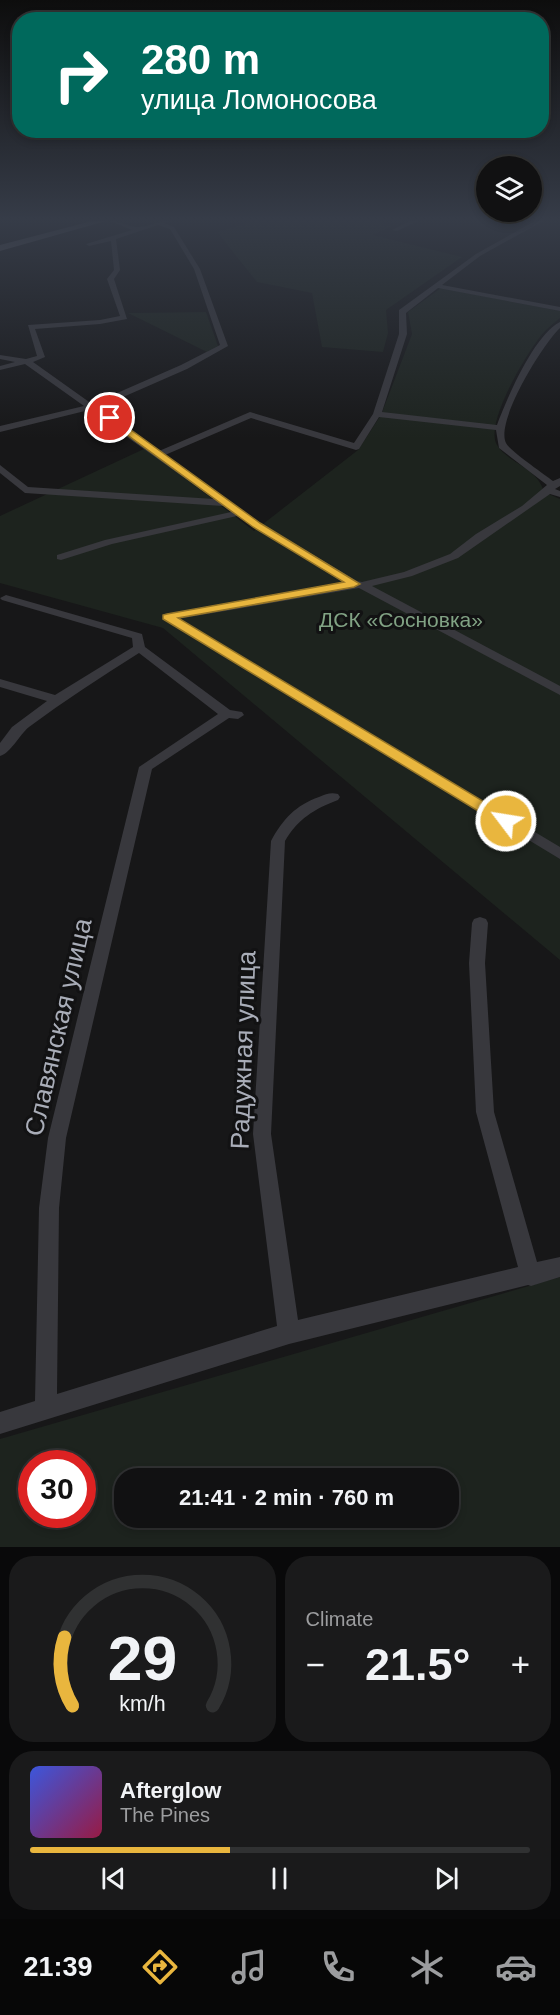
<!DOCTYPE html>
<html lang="en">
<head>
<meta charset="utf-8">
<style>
  :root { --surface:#111112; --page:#1a1a1b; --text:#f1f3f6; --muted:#9c9d9f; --line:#303132; --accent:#e9b63e }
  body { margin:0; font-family:Arial,sans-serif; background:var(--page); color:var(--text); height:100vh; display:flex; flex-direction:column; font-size:22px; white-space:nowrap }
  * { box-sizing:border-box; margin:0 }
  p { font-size:20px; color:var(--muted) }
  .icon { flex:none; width:33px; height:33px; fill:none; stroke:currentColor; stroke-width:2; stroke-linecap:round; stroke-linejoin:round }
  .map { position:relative; height:1547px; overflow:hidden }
  .drawer { display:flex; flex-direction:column; gap:9px; padding:9px; background:#09090a; flex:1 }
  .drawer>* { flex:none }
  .hud { position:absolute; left:12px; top:12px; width:537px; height:126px; border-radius:24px; box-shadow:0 3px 9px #0003,0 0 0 2px var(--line); background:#00695c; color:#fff; overflow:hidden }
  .fabs { position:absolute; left:476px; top:156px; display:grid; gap:12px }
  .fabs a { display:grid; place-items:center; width:66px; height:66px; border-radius:50%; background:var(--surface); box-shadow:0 3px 9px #0003,0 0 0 2px var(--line); font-size:30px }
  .speed { position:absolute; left:18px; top:1450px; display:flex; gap:12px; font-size:30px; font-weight:700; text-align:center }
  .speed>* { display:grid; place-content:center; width:78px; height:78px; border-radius:50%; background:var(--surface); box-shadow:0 3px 9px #0003,0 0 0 2px var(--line); line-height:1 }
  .speed .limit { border:9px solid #d22; background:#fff; color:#111 }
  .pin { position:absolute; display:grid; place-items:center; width:51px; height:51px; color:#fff; margin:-26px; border:3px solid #fff; border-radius:50%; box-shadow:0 2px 6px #0007 }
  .me { position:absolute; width:66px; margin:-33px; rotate:301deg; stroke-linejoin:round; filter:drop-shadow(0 0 4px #0008) }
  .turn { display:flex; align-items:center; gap:21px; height:126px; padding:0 30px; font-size:27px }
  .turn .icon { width:78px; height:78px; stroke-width:2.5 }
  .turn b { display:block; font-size:42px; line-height:51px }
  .big { font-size:45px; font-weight:700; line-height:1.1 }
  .drawer .tile { flex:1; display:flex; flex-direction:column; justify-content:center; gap:9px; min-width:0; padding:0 21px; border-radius:24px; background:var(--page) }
  .drawer .dial { align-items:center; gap:0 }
  .dial svg { height:156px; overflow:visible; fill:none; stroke:var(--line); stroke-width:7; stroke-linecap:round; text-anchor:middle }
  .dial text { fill:var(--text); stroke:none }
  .song { display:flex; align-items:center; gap:18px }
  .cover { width:72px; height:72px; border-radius:9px; background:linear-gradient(135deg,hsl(230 70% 55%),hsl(340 70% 35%)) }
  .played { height:6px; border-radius:3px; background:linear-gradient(90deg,var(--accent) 40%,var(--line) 40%) }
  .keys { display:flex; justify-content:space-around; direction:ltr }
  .heat { display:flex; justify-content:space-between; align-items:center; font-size:33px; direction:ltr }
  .drawer .tiles { flex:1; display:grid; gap:9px; grid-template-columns:1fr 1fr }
  .tile:last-child { grid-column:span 2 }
  .trip { position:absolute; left:114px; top:1468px; width:345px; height:60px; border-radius:24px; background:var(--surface); box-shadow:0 3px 9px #0003,0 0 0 2px var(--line); font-weight:700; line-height:60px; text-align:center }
  .menu { display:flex; height:96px; justify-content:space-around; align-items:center; background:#070707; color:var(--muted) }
  .menu .icon { width:42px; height:42px }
  .menu .current { color:var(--accent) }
  .menu b { font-size:27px; color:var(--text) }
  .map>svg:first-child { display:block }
</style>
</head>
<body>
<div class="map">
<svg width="560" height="1547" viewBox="0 0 560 1547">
  <rect width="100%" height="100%" fill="#171718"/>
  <g fill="#1d231e" fill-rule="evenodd">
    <path d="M253,221h121l18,5 -19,9 89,22 -76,53 2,23 -5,19 -61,-5 -10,-54 -55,-11 -40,-50z"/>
    <path d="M441,288l119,23v7c-7,6 -15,12 -20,19 -14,18 -56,87 -43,108 11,18 41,23 47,47l16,7v461l-397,-332 -163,-45v-67l146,-68 108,83 104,-81 23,-35 31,-81 -4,-22z"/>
    <path d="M206,312l12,34 -11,6 -79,-39z"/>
    <path d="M560,1277v270h-560v-108zM32,1464h50v51h-50zM124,1479h324v39h-324z"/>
  </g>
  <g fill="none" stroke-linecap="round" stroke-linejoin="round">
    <g fill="#38383d" fill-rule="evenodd">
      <path d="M110,221c10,0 21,7 29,6 11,-1 19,-6 30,-6l-5,2 10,4 26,42 28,77 -41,23 -89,39 61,43 91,-39 104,31 19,-29 26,-80v-24l77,-56 59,-33h8l-63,35 -38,29 118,22v4l-122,-23 -32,25 1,21 -25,78 115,13c10,-27 37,-90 63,-103v6c-17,16 -65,93 -54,115 4,8 38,31 47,38l7,-3v8l-5,3 5,2v6l-10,-3 -92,64 -46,18 -40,10 188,100v9l-201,-107 -181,31 382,228v12l-397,-240v-4l4,-1 177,-31 -107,-67 -125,28 -51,16 -4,-1v-4l48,-15 126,-28 -8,-6 -198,-13 -25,-20v-8l28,22 186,12 -125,-89 -89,22v-6l84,-20 -59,-42 -25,6v-4l15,-4 -15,-3v-4l26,4 11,-3 -9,-31 72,-5 20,-4 -13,-37 7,-9 -3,-29 -22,5 -3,-2 46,-14zM158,225l12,4 24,40 26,76 -39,20 -89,39 -59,-42 12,-5 -10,-28 65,-5 27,-5 -13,-40 6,-9 -4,-31zM379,417l117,13 3,18 48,37 -25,21 -46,28 -26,20 -46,18 -42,10 -5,-1 -97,-58 -95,-68 86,-37 105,32 3,-1z"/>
      <path d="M410,221h8l-21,10 -5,-1z"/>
      <path d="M6,595l136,39 3,13 85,63 12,2 2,3 -6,4 -9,-1 -77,51 -86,369 -7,70 -2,186 220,-68 -24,-192 18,-293c12,-22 25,-36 48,-44 7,-3 12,-5 19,-3l2,3 -2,3c-24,9 -40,19 -53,41l-14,293 27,186 220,-53 -42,-155 -7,-149 3,-40 2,-4 6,-2 6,2 2,4 -3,40 9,149 43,150 23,-5v20l-29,9 -3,-1 -239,59 -289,90v-22l35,-11 4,-193 9,-70 91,-371 79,-53 -79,-61c-38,24 -75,48 -110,74 -10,8 -18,26 -29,29v-13l12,-16 35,-26 -47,-14v-8l55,16 78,-48 -1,-9 -130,-38 -2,-2z"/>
    </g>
    <path fill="#54555c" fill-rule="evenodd" d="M92,221h14l-106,30v-6z"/>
  </g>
  <linearGradient id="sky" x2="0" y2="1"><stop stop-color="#0d0d0d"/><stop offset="0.5" stop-color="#363c48"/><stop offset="1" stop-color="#363c48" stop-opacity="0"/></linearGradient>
  <rect width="560" height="438" fill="url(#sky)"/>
  <path fill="#e9b63e" stroke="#977628" stroke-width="1.5" d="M107,417h6l147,106 100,61 -6,3 -176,31 333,200 2,3 -2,4h-10l-338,-206v-4l4,-1 177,-32 -91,-55 -146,-107z"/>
  <g text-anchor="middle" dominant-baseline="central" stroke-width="6" stroke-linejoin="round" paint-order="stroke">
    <g font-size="21" fill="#81a284" stroke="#121213">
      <text x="401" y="619">ДСК «Сосновка»</text>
    </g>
    <g font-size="26" fill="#a9adb8" stroke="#121213">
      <text transform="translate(58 1027) rotate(-77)">Славянская улица</text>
      <text transform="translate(243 1050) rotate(-88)">Радужная улица</text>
    </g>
  </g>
</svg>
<div class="fabs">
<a><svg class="icon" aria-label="layers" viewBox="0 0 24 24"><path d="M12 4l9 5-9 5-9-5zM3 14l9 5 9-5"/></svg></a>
</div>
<div class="speed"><div class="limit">30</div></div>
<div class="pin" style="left:110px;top:418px;background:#d93025"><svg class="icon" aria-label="arrive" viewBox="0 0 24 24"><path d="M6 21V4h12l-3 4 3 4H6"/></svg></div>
<svg class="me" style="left:506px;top:821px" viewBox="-20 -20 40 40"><circle r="17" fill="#e9b63e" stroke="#fff" stroke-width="3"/><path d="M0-11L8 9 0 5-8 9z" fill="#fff"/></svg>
<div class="trip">21:41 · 2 min · 760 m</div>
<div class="hud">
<div class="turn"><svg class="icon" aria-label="right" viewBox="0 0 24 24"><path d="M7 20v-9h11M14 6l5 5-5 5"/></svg><div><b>280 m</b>улица Ломоносова</div></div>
</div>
</div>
<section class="drawer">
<div class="tiles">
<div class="tile dial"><svg viewBox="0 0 100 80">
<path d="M14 69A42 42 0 1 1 86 69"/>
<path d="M14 69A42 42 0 0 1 10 34" stroke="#e9b63e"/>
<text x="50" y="56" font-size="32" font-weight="700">29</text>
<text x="50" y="72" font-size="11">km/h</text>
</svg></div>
<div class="tile"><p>Climate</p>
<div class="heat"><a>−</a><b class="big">21.5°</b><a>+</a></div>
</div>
<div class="tile">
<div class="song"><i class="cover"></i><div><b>Afterglow</b><p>The Pines</p></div></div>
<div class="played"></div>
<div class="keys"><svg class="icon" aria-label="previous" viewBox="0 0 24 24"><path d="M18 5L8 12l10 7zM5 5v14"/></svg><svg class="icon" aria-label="pause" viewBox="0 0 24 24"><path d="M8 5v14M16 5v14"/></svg><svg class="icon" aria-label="next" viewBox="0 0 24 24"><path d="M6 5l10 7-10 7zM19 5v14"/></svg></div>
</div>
</div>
</section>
<nav class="menu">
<b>21:39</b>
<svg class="icon current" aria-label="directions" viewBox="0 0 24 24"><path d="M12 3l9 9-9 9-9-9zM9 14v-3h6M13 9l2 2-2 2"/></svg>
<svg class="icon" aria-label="music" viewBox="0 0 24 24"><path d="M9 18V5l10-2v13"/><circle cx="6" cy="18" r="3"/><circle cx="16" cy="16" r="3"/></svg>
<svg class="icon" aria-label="phone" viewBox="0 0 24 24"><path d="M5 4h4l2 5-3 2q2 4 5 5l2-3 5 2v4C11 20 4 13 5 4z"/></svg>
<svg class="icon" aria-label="climate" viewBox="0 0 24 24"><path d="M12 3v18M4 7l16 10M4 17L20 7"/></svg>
<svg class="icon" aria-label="car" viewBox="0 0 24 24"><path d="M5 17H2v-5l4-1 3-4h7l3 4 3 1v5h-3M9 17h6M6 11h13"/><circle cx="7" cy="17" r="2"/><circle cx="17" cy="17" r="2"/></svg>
</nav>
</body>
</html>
